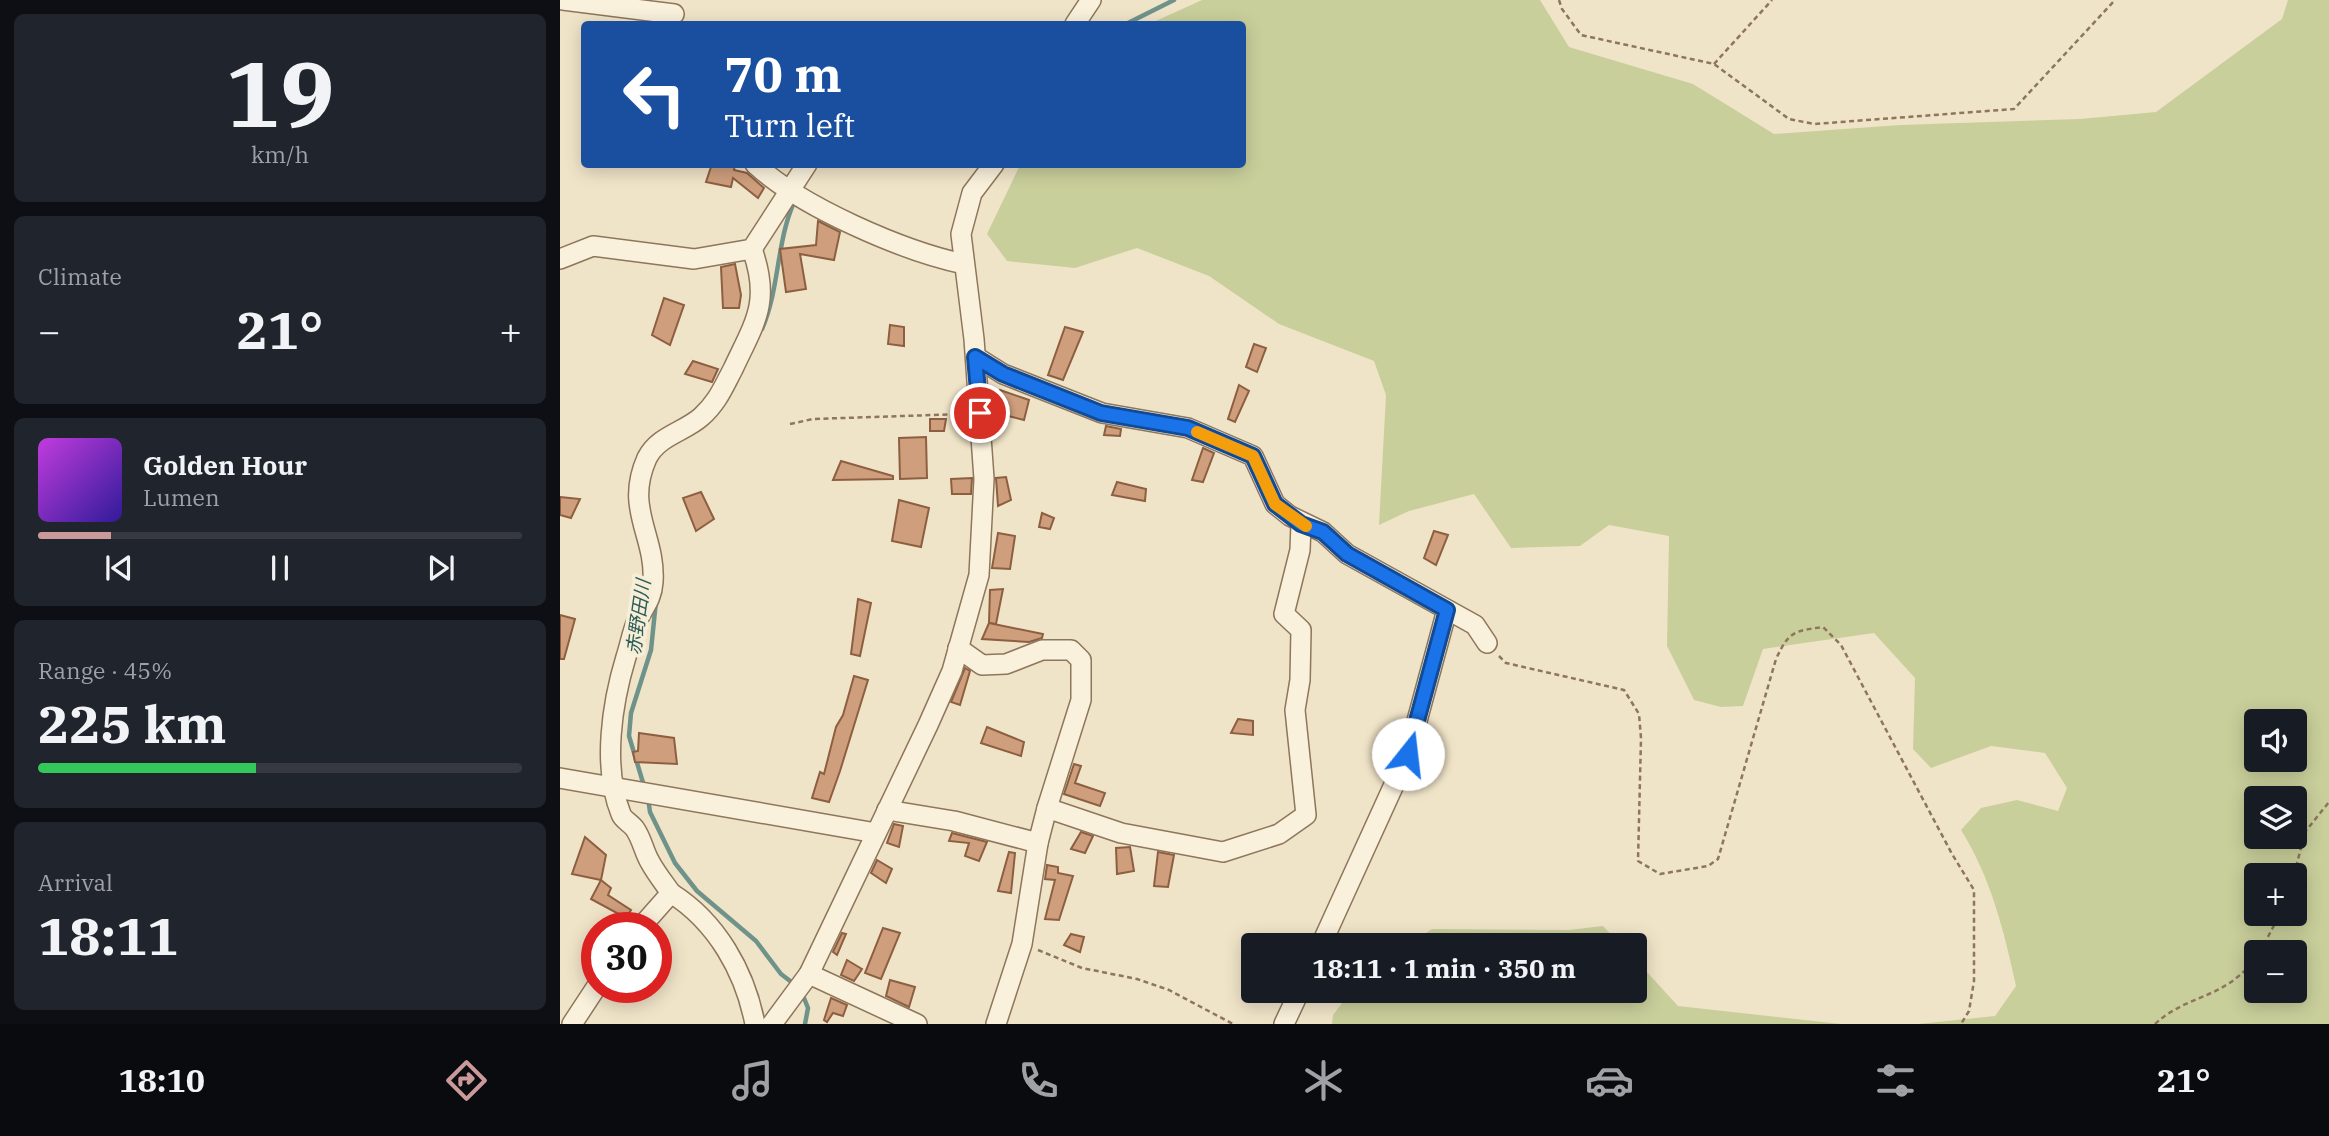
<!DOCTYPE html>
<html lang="en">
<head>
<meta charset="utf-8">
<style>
  :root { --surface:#171b24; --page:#20242c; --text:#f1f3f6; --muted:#9ea1a6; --line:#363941; --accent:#cc999b }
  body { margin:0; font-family:"IBM Plex Serif","Noto Sans JP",serif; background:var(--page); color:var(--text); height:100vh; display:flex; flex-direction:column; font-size:26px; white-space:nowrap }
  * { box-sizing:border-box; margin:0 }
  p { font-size:23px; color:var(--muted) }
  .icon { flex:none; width:38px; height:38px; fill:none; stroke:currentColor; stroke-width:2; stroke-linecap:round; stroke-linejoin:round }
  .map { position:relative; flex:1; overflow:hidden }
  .sheet { display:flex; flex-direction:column; gap:14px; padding:14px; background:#0d0f14; width:560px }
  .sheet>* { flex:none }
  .top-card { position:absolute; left:21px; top:21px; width:665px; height:147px; border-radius:7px; box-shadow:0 4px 18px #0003; background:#1a4fa0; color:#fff; overflow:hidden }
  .fabs { position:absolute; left:1684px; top:709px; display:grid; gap:14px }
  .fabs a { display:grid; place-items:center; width:63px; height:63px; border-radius:7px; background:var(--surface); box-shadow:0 4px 18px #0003; font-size:35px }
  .speed { position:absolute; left:21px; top:912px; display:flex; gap:14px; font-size:35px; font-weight:700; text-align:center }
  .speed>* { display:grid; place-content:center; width:91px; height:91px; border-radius:50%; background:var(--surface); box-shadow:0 4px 18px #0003; line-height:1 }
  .speed .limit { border:10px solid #d22; background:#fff; color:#111 }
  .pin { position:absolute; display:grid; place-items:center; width:60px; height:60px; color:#fff; margin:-30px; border:4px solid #fff; border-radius:50%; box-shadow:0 2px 7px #0007 }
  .me { position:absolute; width:77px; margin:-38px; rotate:16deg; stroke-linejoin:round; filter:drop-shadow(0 0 5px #0008) }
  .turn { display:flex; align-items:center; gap:24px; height:147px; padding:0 28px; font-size:32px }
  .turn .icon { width:91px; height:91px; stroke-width:2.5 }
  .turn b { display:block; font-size:49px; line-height:60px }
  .big { font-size:52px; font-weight:800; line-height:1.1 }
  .sheet .widget { flex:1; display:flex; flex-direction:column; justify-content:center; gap:10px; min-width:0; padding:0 24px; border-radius:10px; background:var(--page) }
  .sheet .dial { align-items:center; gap:0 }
  .dial b { font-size:91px; line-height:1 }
  .song { display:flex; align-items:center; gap:21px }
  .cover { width:84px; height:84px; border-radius:10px; background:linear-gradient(135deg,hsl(290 70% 55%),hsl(250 70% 35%)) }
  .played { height:7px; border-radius:4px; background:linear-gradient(90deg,var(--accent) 15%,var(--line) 15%) }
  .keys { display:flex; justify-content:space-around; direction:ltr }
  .heat { display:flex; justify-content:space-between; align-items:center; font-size:38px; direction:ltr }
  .charge { height:10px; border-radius:5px; background:linear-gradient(90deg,#34c759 45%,var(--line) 0) }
  .trip { position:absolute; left:681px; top:933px; width:406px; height:70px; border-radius:7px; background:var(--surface); box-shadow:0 4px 18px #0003; font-weight:800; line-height:70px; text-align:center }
  .menu { display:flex; height:112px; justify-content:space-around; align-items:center; background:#090b0e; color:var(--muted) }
  .menu .icon { width:49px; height:49px }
  .menu .active { color:var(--accent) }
  .menu b { font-size:32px; color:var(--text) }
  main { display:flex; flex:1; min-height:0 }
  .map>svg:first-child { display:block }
</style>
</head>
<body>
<main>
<section class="sheet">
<div class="widget dial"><b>19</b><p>km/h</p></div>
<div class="widget"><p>Climate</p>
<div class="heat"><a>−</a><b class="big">21°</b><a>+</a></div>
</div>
<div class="widget">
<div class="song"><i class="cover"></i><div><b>Golden Hour</b><p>Lumen</p></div></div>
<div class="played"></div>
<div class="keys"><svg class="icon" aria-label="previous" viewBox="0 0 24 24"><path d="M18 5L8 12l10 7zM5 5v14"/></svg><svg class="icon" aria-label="pause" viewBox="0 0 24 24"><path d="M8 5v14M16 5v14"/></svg><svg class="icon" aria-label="next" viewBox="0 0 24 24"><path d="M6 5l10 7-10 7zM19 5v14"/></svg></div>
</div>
<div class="widget"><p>Range · 45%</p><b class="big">225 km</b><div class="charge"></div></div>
<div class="widget"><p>Arrival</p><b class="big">18:11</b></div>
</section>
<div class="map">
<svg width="1769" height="1024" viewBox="0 0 1769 1024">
  <rect width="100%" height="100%" fill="#f0e4c8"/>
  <g fill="#c9cf9b" fill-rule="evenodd">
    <path d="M642,0h338l29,47 124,37 81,50 126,-9 180,-6 76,-7 126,-93 6,-19h41v1024h-411l77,-8 21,-30c-12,-55 -25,-108 -55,-156l20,-22 36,-8 41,11 9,-23 -22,-35 -54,-7 -60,22 -18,-19 2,-71 -41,-45 -111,16 -20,57 -22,1 -27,-7 -27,-54 2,-110 -60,-11 -29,21 -69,2 -37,-54 -65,17 -30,14 7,-130 -12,-34 -95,-37 -70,-48 -72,-28 -62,20 -68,-7 -20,-27 33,-69 222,-1v-140h-93zM1696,721h38v39h-38zM1696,798h38v38h-38zM1696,875h38v39h-38zM1696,952h38v38h-38z"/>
    <path d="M1043,926l18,19h-214l25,-16 137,1z"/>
    <path d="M1075,959l43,47 163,18h-509l1,-9 18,-24 283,-1z"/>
  </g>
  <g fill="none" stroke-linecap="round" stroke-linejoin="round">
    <g stroke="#6f938a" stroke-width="4.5">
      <path d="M566,24l48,-24"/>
      <path d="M202,329c18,-41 14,-88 33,-129"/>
      <path d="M84,786l-15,-50 2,-23 20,-63 5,-49"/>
      <path d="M88,798l2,14 25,51 22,28 59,50 25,33 13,10"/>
      <path d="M242,993l6,15 -3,16"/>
    </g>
  </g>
  <g fill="#cf9f7d" stroke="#8d5f41" stroke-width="2">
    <path d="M152,164h23l-1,6 13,3 17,15 -6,10 -25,-20 -2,9 -25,-5z"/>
    <path d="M258,221l22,11 -6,28 -34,-6 6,35 -20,3 -6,-43 36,-4z"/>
    <path d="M175,264l6,31 -2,13h-16l-2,-41z"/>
    <path d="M104,298l20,7 -14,40 -18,-10z"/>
    <path d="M330,325l14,2v19l-16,-2z"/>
    <path d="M505,327l18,5 -20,48 -15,-5z"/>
    <path d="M694,344l12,4 -9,24 -11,-5z"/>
    <path d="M133,361l25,8 -6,13 -27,-8z"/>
    <path d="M679,385l10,6 -14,31 -7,-3z"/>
    <path d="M440,390l29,10 -5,20 -31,-8z"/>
    <path d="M370,419h16l-2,12h-14z"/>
    <path d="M546,426l15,3 -1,7 -16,-1z"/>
    <path d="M366,437l1,41 -27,1 -1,-41z"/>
    <path d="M643,448l11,5 -11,29 -11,-2z"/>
    <path d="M281,461l52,15v3l-60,1z"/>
    <path d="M446,477l5,23 -13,6 -2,-28z"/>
    <path d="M412,478l-1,16h-19l-1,-15z"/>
    <path d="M557,482l29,7 -1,12 -33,-6z"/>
    <path d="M141,492l13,27 -18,12 -13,-33z"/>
    <path d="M0,497l20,2 -9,19 -11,-3z"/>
    <path d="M339,500l30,8 -8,39 -29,-6z"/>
    <path d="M482,513l12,5 -4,11 -11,-2z"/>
    <path d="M874,531l14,4 -12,30 -12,-7z"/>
    <path d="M438,533l17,3 -5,33 -18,-1z"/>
    <path d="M443,589l-7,35 -7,-1 1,-33z"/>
    <path d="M298,599l13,4 -11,53 -9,-2z"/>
    <path d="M0,615l15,4 -11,40h-4z"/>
    <path d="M429,623l54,11 -1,4 -13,4 -47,-3z"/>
    <path d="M405,668l5,3 -10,34 -9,-3z"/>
    <path d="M294,676l14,4 -28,91 -11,31 -17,-4 8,-26 4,2 12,-47 7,-12z"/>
    <path d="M678,719l15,2v14l-22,-2z"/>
    <path d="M427,727l37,15 -3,14 -40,-13z"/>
    <path d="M79,733l35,5 3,26 -42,-2 -2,-10 5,-1z"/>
    <path d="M514,764l7,2 -6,17 30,10 -5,13 -36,-12z"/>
    <path d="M334,824l9,2 -4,21 -12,-4z"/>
    <path d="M521,832l12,4 -8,17 -14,-4z"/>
    <path d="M392,833l35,9 -8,19 -14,-5 4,-13 -20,-2z"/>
    <path d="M25,837l21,18 -5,25 -29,-6z"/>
    <path d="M570,847l4,24 -17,3 -1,-26z"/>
    <path d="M449,852l6,1 -4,40 -13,-2z"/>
    <path d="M598,852l16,3 -6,32 -14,-1z"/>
    <path d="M317,860l15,9 -6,14 -15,-10z"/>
    <path d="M487,865l11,2v6l15,3 -14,44 -14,-1 10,-39 -10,-1z"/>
    <path d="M41,880l10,8 -3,7 23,15 -5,8 -35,-19z"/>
    <path d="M323,928l17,5 -19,46 -16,-6z"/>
    <path d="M282,933l4,1 -9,21 -4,-3z"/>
    <path d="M511,934l13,3 -4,15 -16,-7z"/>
    <path d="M287,960l15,9 -8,12 -13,-6z"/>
    <path d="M330,980l25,7 -6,20 -23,-11z"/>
    <path d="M271,998l16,7 -4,11 -10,-3 -6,9 -3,-2z"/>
  </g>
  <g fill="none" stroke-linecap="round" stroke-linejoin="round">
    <defs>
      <g id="minor">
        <path d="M3,0l111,14"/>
        <path d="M515,24l16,-24"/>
        <path d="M195,164c46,43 148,87 209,100"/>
        <path d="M0,259l33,-13 101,13 58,-10 55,-85"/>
        <path d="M416,357l27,17 99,39 86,15 65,28 22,48 15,12 33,16 24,22 128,71 12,18"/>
        <path d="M398,648l24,17 24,-1 36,-14h29l10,10v40l-34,108"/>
        <path d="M0,778l316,55"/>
        <path d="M327,810l67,11 84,22"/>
        <path d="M111,893c46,29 74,79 84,131"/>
        <path d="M80,928l31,-35c-7,-10 -15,-20 -21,-31 -6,-10 -8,-23 -15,-33 -4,-6 -12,-9 -14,-15 -19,-47 -9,-111 5,-157 4,-12 6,-25 11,-36 7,-14 15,-22 16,-39 3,-47 -29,-73 -6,-124 11,-22 37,-26 54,-41 16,-14 22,-29 32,-48 22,-47 38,-67 19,-120"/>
        <path d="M761,945l87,-191 39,-144"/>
        <path d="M249,974l108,50"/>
        <path d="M12,1024l25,-38"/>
        <path d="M212,1024l37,-50 119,-249 24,-54 27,-96 5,-96 -10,-140 -13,-105 11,-41 22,-29"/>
        <path d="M436,1024l26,-80 16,-101 9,-35 74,25 102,19 56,-18 27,-19 -11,-105 5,-30 1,-50 -17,-16 16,-64 1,-26"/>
        <path d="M724,1024l16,-34"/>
      </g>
    </defs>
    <use href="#minor" stroke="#8d765c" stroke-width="22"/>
    <g stroke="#8d765c" stroke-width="2.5" stroke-dasharray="5 3.5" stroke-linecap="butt">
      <path d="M999,0l3,9 19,26 133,29 75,55 25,5 200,-15 101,-109"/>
      <path d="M1154,64l58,-64"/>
      <path d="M230,424l23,-5 151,-5"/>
      <path d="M939,656l7,7 118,27 15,24 2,24 -3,123 22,13 48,-8 10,-7 58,-200c13,-28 18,-28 47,-32l18,18 111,209 22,36v91l-5,30 -8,13"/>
      <path d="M1734,875l11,-43 24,-30"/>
      <path d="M478,950l44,18 55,11 32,11 64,34"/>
      <path d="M1700,952l20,-38"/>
      <path d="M1595,1024c32,-30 69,-24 101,-66"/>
    </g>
    <use href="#minor" stroke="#faf1dc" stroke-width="19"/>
  </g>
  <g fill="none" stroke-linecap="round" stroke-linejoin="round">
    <defs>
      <path id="route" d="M420,413l-5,-56 28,17 98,39 87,15 65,28 22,48 26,20 22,8 24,22 100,56 -39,144"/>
    </defs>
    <use href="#route" stroke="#114b97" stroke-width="18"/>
    <use href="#route" stroke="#1a73e8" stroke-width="12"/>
    <path stroke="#f59e0b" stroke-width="12" d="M637,432l56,24 22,48 31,22"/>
  </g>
  <g text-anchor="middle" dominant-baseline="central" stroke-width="7" stroke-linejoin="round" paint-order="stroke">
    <g font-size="19" font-style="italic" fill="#2f5d5a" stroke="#f7eed8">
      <text transform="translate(78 617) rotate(-82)">赤野田川</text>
    </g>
  </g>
</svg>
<div class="fabs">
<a><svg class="icon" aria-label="sound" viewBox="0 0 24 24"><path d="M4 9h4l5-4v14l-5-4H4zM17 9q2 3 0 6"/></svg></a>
<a><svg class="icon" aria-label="layers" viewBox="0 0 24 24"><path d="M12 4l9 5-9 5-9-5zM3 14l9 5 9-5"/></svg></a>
<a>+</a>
<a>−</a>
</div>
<div class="speed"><div class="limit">30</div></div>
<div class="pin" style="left:420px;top:413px;background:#d93025"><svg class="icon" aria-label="arrive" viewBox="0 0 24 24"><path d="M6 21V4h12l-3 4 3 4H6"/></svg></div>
<svg class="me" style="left:848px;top:754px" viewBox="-20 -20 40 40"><circle r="19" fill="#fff"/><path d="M0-13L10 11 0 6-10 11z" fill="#1a73e8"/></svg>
<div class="trip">18:11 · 1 min · 350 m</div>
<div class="top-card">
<div class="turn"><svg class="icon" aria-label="left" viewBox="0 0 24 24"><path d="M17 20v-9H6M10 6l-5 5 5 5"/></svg><div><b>70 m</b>Turn left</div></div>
</div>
</div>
</main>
<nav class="menu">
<b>18:10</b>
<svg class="icon active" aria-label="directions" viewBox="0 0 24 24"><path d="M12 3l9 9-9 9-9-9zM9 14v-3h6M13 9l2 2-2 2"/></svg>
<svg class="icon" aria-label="music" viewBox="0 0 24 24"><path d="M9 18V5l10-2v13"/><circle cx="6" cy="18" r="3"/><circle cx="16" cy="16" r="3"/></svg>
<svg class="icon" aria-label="phone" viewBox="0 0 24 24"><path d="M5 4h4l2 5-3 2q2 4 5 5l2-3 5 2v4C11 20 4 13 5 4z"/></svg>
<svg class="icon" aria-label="climate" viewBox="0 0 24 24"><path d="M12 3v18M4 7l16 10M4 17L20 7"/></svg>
<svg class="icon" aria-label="car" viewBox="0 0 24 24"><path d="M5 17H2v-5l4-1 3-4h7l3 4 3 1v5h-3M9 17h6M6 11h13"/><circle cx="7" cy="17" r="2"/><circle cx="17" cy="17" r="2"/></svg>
<svg class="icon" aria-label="filters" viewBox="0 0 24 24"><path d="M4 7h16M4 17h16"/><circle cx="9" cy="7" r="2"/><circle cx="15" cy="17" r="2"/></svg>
<b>21°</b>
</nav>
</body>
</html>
